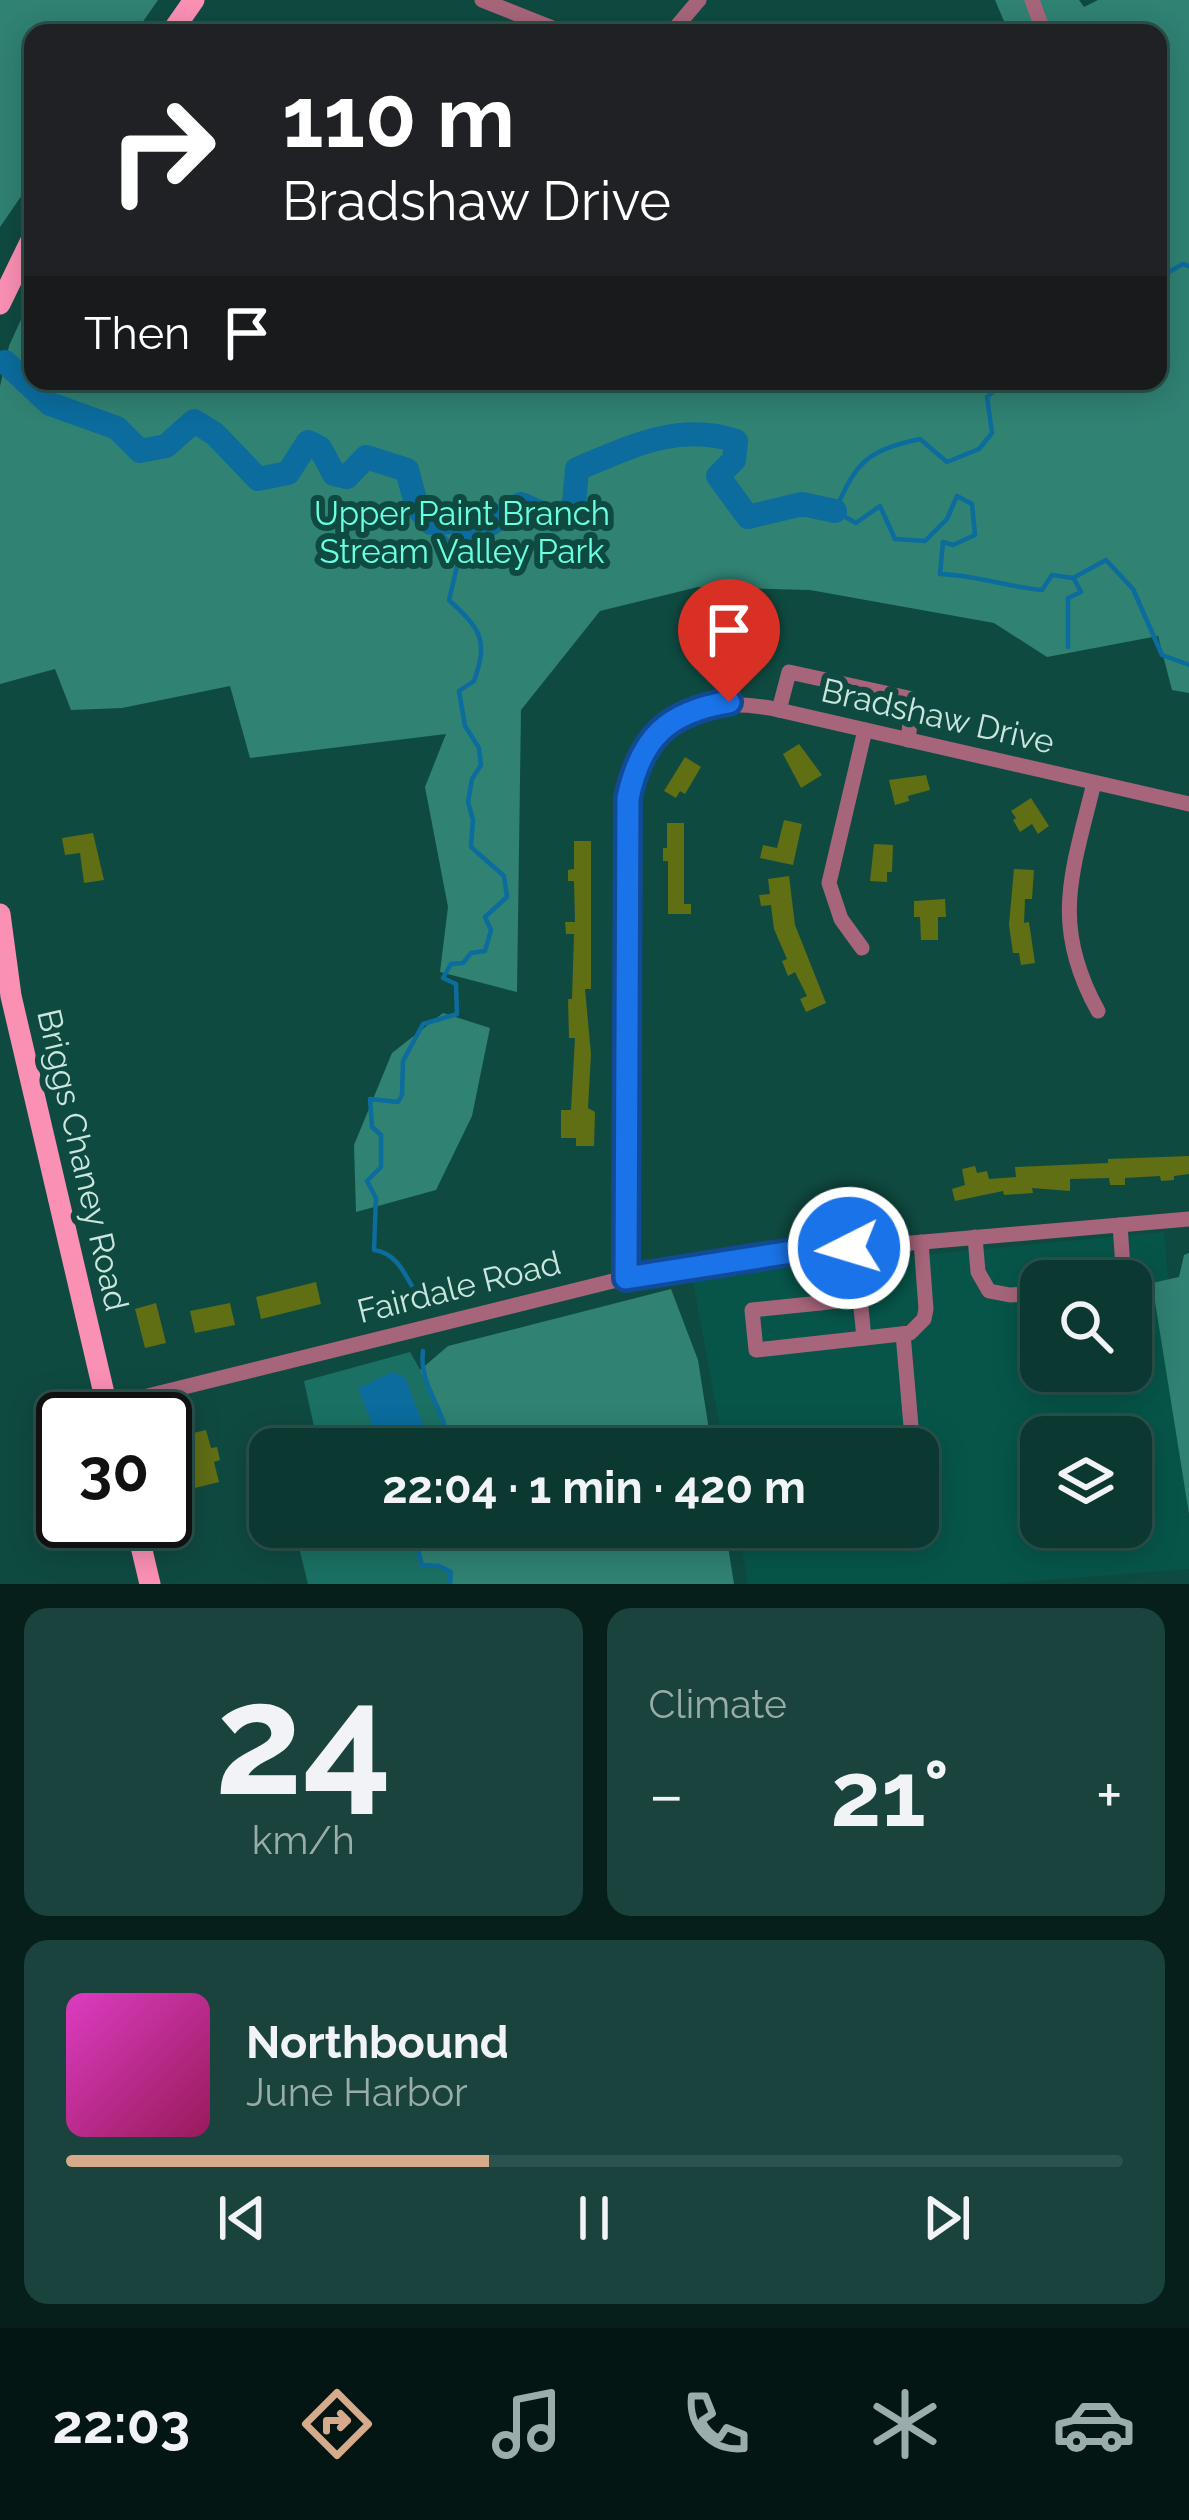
<!DOCTYPE html>
<html lang="en">
<head>
<meta charset="utf-8">
<style>
  :root { --surface:#0b3830; --page:#19433c; --text:#f1f3f6; --muted:#9aacab; --line:#2b524c; --accent:#d6ab8b }
  body { margin:0; font-family:Raleway,sans-serif; background:var(--page); color:var(--text); height:100vh; display:flex; flex-direction:column; font-size:45px; white-space:nowrap }
  * { box-sizing:border-box; margin:0 }
  p { font-size:39px; color:var(--muted) }
  .icon { flex:none; width:66px; height:66px; fill:none; stroke:currentColor; stroke-width:2; stroke-linecap:round; stroke-linejoin:round }
  .map { position:relative; height:1584px; overflow:hidden }
  .panel { display:flex; flex-direction:column; gap:24px; padding:24px; background:#061f1a; flex:1 }
  .panel>* { flex:none }
  .top-card { position:absolute; left:24px; top:24px; width:1143px; height:366px; border-radius:24px; box-shadow:0 6px 30px #0003,0 0 0 3px var(--line); background:#202124; color:#fff; overflow:hidden }
  .controls { position:absolute; left:1020px; top:1260px; display:grid; gap:24px }
  .controls a { display:grid; place-items:center; width:132px; height:132px; border-radius:24px; background:var(--surface); box-shadow:0 6px 30px #0003,0 0 0 3px var(--line); font-size:60px }
  .speed { position:absolute; left:36px; top:1392px; display:flex; gap:24px; font-size:60px; font-weight:700; text-align:center }
  .speed>* { display:grid; place-content:center; width:156px; height:156px; border-radius:50%; background:var(--surface); box-shadow:0 6px 30px #0003,0 0 0 3px var(--line); line-height:1 }
  .speed .limit { border:6px solid #111; border-radius:18px; background:#fff; color:#111 }
  .pin { position:absolute; display:grid; place-items:center; width:102px; height:102px; color:#fff; margin:-123px -51px; border-radius:50% 50% 50% 0; rotate:-45deg; box-shadow:0 0 12px #0007 }
  .pin .icon { rotate:45deg }
  .me { position:absolute; width:132px; margin:-66px; rotate:265deg; stroke-linejoin:round; filter:drop-shadow(0 0 9px #0008) }
  .turn { display:flex; align-items:center; gap:42px; height:252px; padding:0 60px; font-size:54px }
  .turn .icon { width:156px; height:156px; stroke-width:2.5 }
  .turn b { display:block; font-size:84px; line-height:102px }
  .then { display:flex; align-items:center; height:114px; padding:0 60px; background:#0003; gap:24px; font-size:45px }
  .big { font-size:90px; font-weight:700; line-height:1.1 }
  .panel .tile { flex:1; display:flex; flex-direction:column; justify-content:center; gap:18px; min-width:0; padding:0 42px; border-radius:24px; background:var(--page) }
  .panel .dial { align-items:center; gap:0 }
  .dial b { font-size:156px; line-height:1 }
  .song { display:flex; align-items:center; gap:36px }
  .cover { width:144px; height:144px; border-radius:18px; background:linear-gradient(135deg,hsl(310 70% 55%),hsl(330 70% 35%)) }
  .played { height:12px; border-radius:6px; background:linear-gradient(90deg,var(--accent) 40%,var(--line) 40%) }
  .keys { display:flex; justify-content:space-around; direction:ltr }
  .heat { display:flex; justify-content:space-between; align-items:center; font-size:66px; direction:ltr }
  .panel .tiles { flex:1; display:grid; gap:24px; grid-template-columns:1fr 1fr }
  .tile:last-child { grid-column:span 2 }
  .trip { position:absolute; left:249px; top:1428px; width:690px; height:120px; border-radius:24px; background:var(--surface); box-shadow:0 6px 30px #0003,0 0 0 3px var(--line); font-weight:700; line-height:120px; text-align:center }
  .tab-bar { display:flex; height:192px; justify-content:space-around; align-items:center; background:#041613; color:var(--muted) }
  .tab-bar .icon { width:84px; height:84px }
  .tab-bar .on { color:var(--accent) }
  .tab-bar b { font-size:54px; color:var(--text) }
  .map>svg:first-child { display:block }
</style>
</head>
<body>
<div class="map">
<svg width="1189" height="1584" viewBox="0 0 1189 1584">
  <rect width="100%" height="100%" fill="#0f4a40"/>
  <path fill="#075549" fill-rule="evenodd" d="M1164,1232l25,287v50l-194,15h-247l-10,-57h180v-78h-194l-32,-172zM1041,1281h90v90h-90zM1041,1437h90v90h-90z"/>
  <g fill="#1a7163">
    <path d="M410,1352c16,28 39,64 38,97h-129l-15,-68z"/>
    <path d="M294,1527h157l-12,11v28l12,6 -1,12h-142z"/>
  </g>
  <g fill="#308273">
    <path d="M0,0h158l-23,33h-102v146l-33,48z"/>
    <path d="M995,0h84l5,7 14,-7h91v693l-17,-3 -14,-54 -111,21 -53,-34 -184,-33 -112,-3 -98,24 -79,99 -4,282 -77,-20 8,-65 -23,-120 21,-53 -196,24 -20,-72 -108,22 -51,2 -16,-41 -55,15v-298l9,-40 24,-53v88h828l33,4 -1,-4h265v-348h-149z"/>
    <path d="M443,1013l47,15 -18,88 -36,74 -80,22 -2,-67 38,-92z"/>
    <path d="M1189,1253v261l-37,-231 27,-6 5,-22z"/>
    <path d="M671,1289l27,71 14,89h-264v-13l-28,-66 28,-24z"/>
    <path d="M451,1527h274l9,57h-284l1,-12 -12,-6 -17,-1 -4,-16z"/>
  </g>
  <path fill="#0b6c9d" d="M393,1372l12,6 19,49v22h-37l-11,-15 -18,-46z"/>
  <g fill="none" stroke-linecap="round" stroke-linejoin="round">
    <g stroke="#0b6c9d" stroke-width="4.5">
      <path d="M1158,278l25,-14 6,2"/>
      <path d="M1005,381l-18,16 5,36 -13,16 -32,13 -27,-23c-54,12 -63,22 -85,72l21,12 24,-17 15,33 30,2 22,-22 10,-23 15,8 3,31 -22,10 -10,-3 -3,32c36,1 67,13 102,16l10,-15 21,3 33,-18 27,29 29,66 27,10"/>
      <path d="M1068,647v-49l13,-6 -7,-13"/>
      <path d="M408,1306l6,-16c-10,-18 -18,-37 -40,-40l2,-52 -9,-17 14,-14v-32l-9,-8 -2,-28 28,3 4,-7 1,-34 20,-37 34,-10 -1,-30 -13,-6 8,-14 12,-1 8,-10 14,-2 6,-21 -6,-13 22,-20 -3,-21 -33,-29 2,-27 -5,-18 4,-23 9,-14 -2,-17 -14,-22 -6,-35 15,-10c15,-42 6,-52 -25,-81l11,-46 -29,-31"/>
      <path d="M423,1351c-5,36 26,61 25,98"/>
      <path d="M450,1584l1,-12 -12,-6 -17,-1 -4,-16 33,-22"/>
    </g>
    <path stroke="#0b6c9d" stroke-width="24" d="M5,362l45,42 67,24 23,23 26,-5 28,-25 21,13 43,45 30,-6 20,-31 12,6 14,26 13,3 19,-20 41,13 10,37 14,16 26,-1 18,12 46,-30 35,16 18,-15 3,-36c53,-22 101,-47 159,-28l-2,19 -16,16 30,41 54,-13 33,7"/>
  </g>
  <g fill="#606e14">
    <path d="M799,744l23,31 -21,13 -18,-34z"/>
    <path d="M685,757l16,10 -16,27 -5,-3 -4,7 -12,-7z"/>
    <path d="M926,775l4,15 -22,6 1,5 -14,4 -6,-25z"/>
    <path d="M1031,798l18,28 -11,8 -6,-10 -12,8 -7,-12 3,-2 -5,-7z"/>
    <path d="M784,820l18,4 -9,41 -33,-7 3,-13 14,3z"/>
    <path d="M667,823h17v81h7v10h-23v-53h-5v-13h4z"/>
    <path d="M93,833l11,47 -20,3 -4,-30 -15,2 -3,-17z"/>
    <path d="M574,841h17v148h-6l6,65 -3,54 7,4 -1,34h-18v-8h-15v-28h10l4,-72h-6l-1,-39h4l2,-65h-8l-1,-12h10l-1,-41h-6v-11l6,-1z"/>
    <path d="M874,844l19,1 -1,27h-5v10l-17,-1z"/>
    <path d="M1014,869l20,1 -2,29h-7l-1,24 5,-1 6,41 -14,2 -2,-12h-6l-4,-28z"/>
    <path d="M789,876l6,49 31,78 -20,9 -6,-13 7,-3 -12,-24 -7,4 -6,-15 5,-2 -13,-30 -3,-24 -10,1 -2,-11 11,-1 -2,-15z"/>
    <path d="M945,899l1,18h-8v23h-17l-1,-23h-6v-16z"/>
    <path d="M1189,1156v18l-15,2v4l-13,1 -1,-5 -35,2v7h-15l-1,-7 -39,1v12l-38,-3 1,5 -29,2 -1,-4 -48,10 -3,-12 13,-4 -3,-16 13,-3 2,7 10,-2 2,8 27,-2 -1,-10 93,-4v-4z"/>
    <path d="M316,1282l5,22 -60,15 -5,-22z"/>
    <path d="M156,1303l10,40 -21,5 -10,-39z"/>
    <path d="M230,1303l5,22 -40,8 -5,-22z"/>
    <path d="M206,1430l5,18 6,-1 3,13 -6,2 5,20 -24,6 -15,-52z"/>
  </g>
  <g fill="none" stroke-linecap="round" stroke-linejoin="round">
    <g stroke="#a7657b" stroke-width="15">
      <path d="M482,0l83,33"/>
      <path d="M1032,0l12,33"/>
      <path d="M671,33l28,-33"/>
      <path d="M779,710l10,-38 124,27 -5,41"/>
      <path d="M1094,783c-22,90 -44,141 4,228"/>
      <path d="M862,948l-21,-29 -12,-36 36,-153"/>
      <path d="M975,1237l3,35 11,19 21,4 31,-2"/>
      <path d="M813,1251l7,52 -68,7 4,40 154,-17 14,-14 2,-10 -5,-67"/>
      <path d="M625,1278l3,-480c17,-83 64,-102 142,-90l419,96"/>
      <path d="M1115,1281l8,-14 -3,-42"/>
      <path d="M820,1303l40,-5 4,40"/>
      <path d="M903,1334l10,115"/>
      <path d="M107,1406l518,-128 160,-24 404,-35"/>
    </g>
    <g stroke="#fb90b5" stroke-width="21">
      <path d="M171,33l23,-33"/>
      <path d="M0,304l33,-68"/>
      <path d="M0,914l11,82 99,423"/>
      <path d="M135,1521l15,63"/>
    </g>
  </g>
  <g fill="none" stroke-linecap="round" stroke-linejoin="round">
    <defs>
      <path id="route" d="M729,702c-61,10 -88,35 -101,96l-2,480 159,-25 64,-5"/>
    </defs>
    <use href="#route" stroke="#114b97" stroke-width="30"/>
    <use href="#route" stroke="#1a73e8" stroke-width="21"/>
  </g>
  <g text-anchor="middle" dominant-baseline="central" stroke-width="12" stroke-linejoin="round" paint-order="stroke">
    <g font-size="33" fill="#69ffe3" stroke="#0f4a40">
      <text x="462" y="513">Upper Paint Branch<tspan x="462" dy="38">Stream Valley Park</tspan></text>
    </g>
    <g font-size="33" fill="#cbe6df" stroke="#0f4a40">
      <text transform="translate(938 716) rotate(13)">Bradshaw Drive</text>
      <text transform="translate(83 1160) rotate(77)">Briggs Chaney Road</text>
      <text transform="translate(459 1287) rotate(-14)">Fairdale Road</text>
    </g>
  </g>
</svg>
<div class="controls">
<a><svg class="icon" aria-label="search" viewBox="0 0 24 24"><circle cx="10" cy="10" r="6"/><path d="M15 15l6 6"/></svg></a>
<a><svg class="icon" aria-label="layers" viewBox="0 0 24 24"><path d="M12 4l9 5-9 5-9-5zM3 14l9 5 9-5"/></svg></a>
</div>
<div class="speed"><div class="limit">30</div></div>
<div class="pin" style="left:729px;top:702px;background:#d93025"><svg class="icon" aria-label="arrive" viewBox="0 0 24 24"><path d="M6 21V4h12l-3 4 3 4H6"/></svg></div>
<svg class="me" style="left:849px;top:1248px" viewBox="-20 -20 40 40"><circle r="17" fill="#1a73e8" stroke="#fff" stroke-width="3"/><path d="M0-11L8 9 0 5-8 9z" fill="#fff"/></svg>
<div class="trip">22:04 · 1 min · 420 m</div>
<div class="top-card">
<div class="turn"><svg class="icon" aria-label="right" viewBox="0 0 24 24"><path d="M7 20v-9h11M14 6l5 5-5 5"/></svg><div><b>110 m</b>Bradshaw Drive</div></div>
<div class="then">Then<svg class="icon" aria-label="arrive" viewBox="0 0 24 24"><path d="M6 21V4h12l-3 4 3 4H6"/></svg></div>
</div>
</div>
<section class="panel">
<div class="tiles">
<div class="tile dial"><b>24</b><p>km/h</p></div>
<div class="tile"><p>Climate</p>
<div class="heat"><a>−</a><b class="big">21°</b><a>+</a></div>
</div>
<div class="tile">
<div class="song"><i class="cover"></i><div><b>Northbound</b><p>June Harbor</p></div></div>
<div class="played"></div>
<div class="keys"><svg class="icon" aria-label="previous" viewBox="0 0 24 24"><path d="M18 5L8 12l10 7zM5 5v14"/></svg><svg class="icon" aria-label="pause" viewBox="0 0 24 24"><path d="M8 5v14M16 5v14"/></svg><svg class="icon" aria-label="next" viewBox="0 0 24 24"><path d="M6 5l10 7-10 7zM19 5v14"/></svg></div>
</div>
</div>
</section>
<nav class="tab-bar">
<b>22:03</b>
<svg class="icon on" aria-label="directions" viewBox="0 0 24 24"><path d="M12 3l9 9-9 9-9-9zM9 14v-3h6M13 9l2 2-2 2"/></svg>
<svg class="icon" aria-label="music" viewBox="0 0 24 24"><path d="M9 18V5l10-2v13"/><circle cx="6" cy="18" r="3"/><circle cx="16" cy="16" r="3"/></svg>
<svg class="icon" aria-label="phone" viewBox="0 0 24 24"><path d="M5 4h4l2 5-3 2q2 4 5 5l2-3 5 2v4C11 20 4 13 5 4z"/></svg>
<svg class="icon" aria-label="climate" viewBox="0 0 24 24"><path d="M12 3v18M4 7l16 10M4 17L20 7"/></svg>
<svg class="icon" aria-label="car" viewBox="0 0 24 24"><path d="M5 17H2v-5l4-1 3-4h7l3 4 3 1v5h-3M9 17h6M6 11h13"/><circle cx="7" cy="17" r="2"/><circle cx="17" cy="17" r="2"/></svg>
</nav>
</body>
</html>
